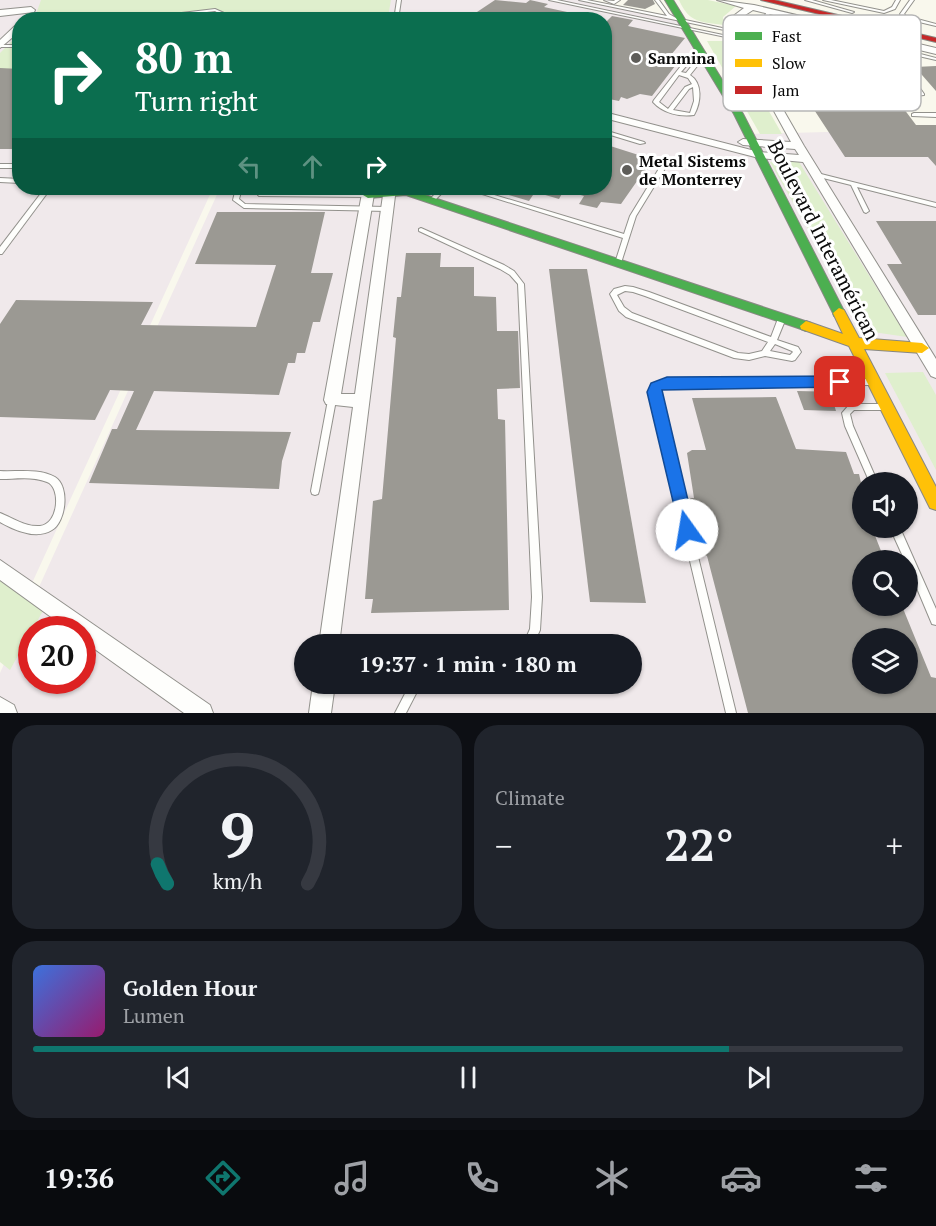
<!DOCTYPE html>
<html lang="en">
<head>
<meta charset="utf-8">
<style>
  :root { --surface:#171b24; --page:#20242c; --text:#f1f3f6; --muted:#9ea1a6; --line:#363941; --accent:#0f766e }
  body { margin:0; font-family:"PT Serif",serif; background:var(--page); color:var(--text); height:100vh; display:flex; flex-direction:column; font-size:22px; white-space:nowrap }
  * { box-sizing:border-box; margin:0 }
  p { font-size:20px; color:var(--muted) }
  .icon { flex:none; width:33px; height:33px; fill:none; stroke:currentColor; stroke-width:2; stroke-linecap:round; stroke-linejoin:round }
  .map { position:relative; height:713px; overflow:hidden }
  .drawer { display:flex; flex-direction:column; gap:12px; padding:12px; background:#0d0f14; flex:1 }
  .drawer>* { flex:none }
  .hud { position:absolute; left:12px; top:12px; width:600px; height:183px; border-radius:24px; box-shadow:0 2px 4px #0004; background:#0b6e4f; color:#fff; overflow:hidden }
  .controls { position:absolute; left:852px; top:472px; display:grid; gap:12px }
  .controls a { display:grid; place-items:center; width:66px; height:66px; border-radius:50%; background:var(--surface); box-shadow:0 2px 4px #0004; font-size:30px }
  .speed { position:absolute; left:18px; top:616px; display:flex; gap:12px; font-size:30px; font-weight:700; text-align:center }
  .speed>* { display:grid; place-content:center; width:78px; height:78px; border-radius:50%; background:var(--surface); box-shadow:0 2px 4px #0004; line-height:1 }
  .speed .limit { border:9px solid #d22; background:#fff; color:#111 }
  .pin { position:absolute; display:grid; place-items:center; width:51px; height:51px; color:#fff; margin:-26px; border-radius:12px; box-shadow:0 3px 9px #0006 }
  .me { position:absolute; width:66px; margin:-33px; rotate:347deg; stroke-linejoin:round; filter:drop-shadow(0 0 4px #0008) }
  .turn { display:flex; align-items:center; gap:21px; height:126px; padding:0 24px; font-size:27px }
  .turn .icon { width:78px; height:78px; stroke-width:2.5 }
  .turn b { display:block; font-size:42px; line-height:51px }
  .lanes { display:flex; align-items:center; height:57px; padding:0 24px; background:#0003; justify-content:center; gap:30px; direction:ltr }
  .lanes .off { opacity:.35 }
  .big { font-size:45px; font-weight:800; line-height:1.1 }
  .drawer .card { flex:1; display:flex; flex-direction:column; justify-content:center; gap:9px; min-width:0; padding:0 21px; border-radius:24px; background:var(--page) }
  .drawer .dial { align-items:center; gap:0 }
  .dial svg { height:156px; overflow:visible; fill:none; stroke:var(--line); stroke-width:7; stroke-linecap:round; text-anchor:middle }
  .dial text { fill:var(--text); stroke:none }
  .song { display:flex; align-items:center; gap:18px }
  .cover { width:72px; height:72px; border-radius:9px; background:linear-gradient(135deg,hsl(220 70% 55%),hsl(320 70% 35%)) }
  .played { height:6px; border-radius:3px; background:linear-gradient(90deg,var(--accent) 80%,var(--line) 80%) }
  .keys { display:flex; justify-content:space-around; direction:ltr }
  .heat { display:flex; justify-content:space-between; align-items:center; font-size:33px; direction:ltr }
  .drawer .tiles { flex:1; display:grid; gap:12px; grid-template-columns:1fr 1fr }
  .card:last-child { grid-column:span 2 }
  .trip { position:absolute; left:294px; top:634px; width:348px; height:60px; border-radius:30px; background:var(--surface); box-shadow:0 2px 4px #0004; font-weight:800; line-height:60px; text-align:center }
  .dock { display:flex; height:96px; justify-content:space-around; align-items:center; background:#090b0e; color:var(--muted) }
  .dock .icon { width:42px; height:42px }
  .dock .on { color:var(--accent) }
  .dock b { font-size:27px; color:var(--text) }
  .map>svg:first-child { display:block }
</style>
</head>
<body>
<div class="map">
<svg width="936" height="713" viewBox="0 0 936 713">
  <rect width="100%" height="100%" fill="#f9f8ed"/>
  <g fill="#f0e9eb" fill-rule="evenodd">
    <path d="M0,0h303l-10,19 -273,1v168h193l-213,465z"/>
    <path d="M306,0h278l105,22 59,112 188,-5v584h-936v-40l220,-485h384v-168l-307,-1zM862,483h46v45h-46zM862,561h46v45h-46zM32,630h50v51h-50zM862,639h46v45h-46zM304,645h328v39h-328z"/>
  </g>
  <g fill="#dfefcd">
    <path d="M41,0h350l-3,17 -354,3z"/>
    <path d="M679,0h29l28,6 -13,11 1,8c-23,-3 -35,-2 -45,-25z"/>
    <path d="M19,34v61h-19v-42z"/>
    <path d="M707,41h22l53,93h-22z"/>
    <path d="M770,162h29l108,175 -41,-6z"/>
    <path d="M923,372l13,23v75l-51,-97z"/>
    <path d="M0,578l44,31 -34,61 -10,-8z"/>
  </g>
  <g fill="#9b9993" fill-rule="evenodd">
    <path d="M495,0l31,3 4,-3 18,4 -4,3 37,8 -1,5h-96l-13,-4z"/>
    <path d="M628,0h25l2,4 -10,5 -22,-4z"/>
    <path d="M612,16l21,4 -5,6 57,12 -19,23 9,5 -23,30 -12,-2 -13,5 -6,-2 -2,4 -15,-3v-74z"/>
    <path d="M758,27h26l6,7 37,1 6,2 5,5 33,1 18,23 -30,2 24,32 15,1 18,24h20v41l-8,-9h-83l-36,-55h-13l-28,-47h8z"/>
    <path d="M936,66v25l-21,-24z"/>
    <path d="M0,68l20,1v80h-20z"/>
    <path d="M604,144l44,14 -2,7 4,1 -3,8h-5l-21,30 -20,-2 -4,6 -18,-4 5,-8 -20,-6 -5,9 -24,-7 -6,9 -37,-11 1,-2h111z"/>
    <path d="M217,212h108l-14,61h22l-13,49h-7l-8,31h-8l-2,10h-7l-9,32 -125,-4 -18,39 155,2 -9,29 -3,28 -190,-6 23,-54h5l17,-38 -24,-1 -15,30 -95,-3v-93l16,-24 137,2 -12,23 115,2 20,-62 -81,-1z"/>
    <path d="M876,221h60v94h-18l-31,-51h15z"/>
    <path d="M406,253h35l-1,14h34v29l22,1 1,34h21l2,57 -23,1 1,30 7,1 4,190 -138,3 2,-14h-8l8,-98 9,-2 14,-161 -3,-1 4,-40h4z"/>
    <path d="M549,269h38l59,334 -56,-1z"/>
    <path d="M797,391l45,1 4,9h-13l3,10 -32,-1z"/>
    <path d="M776,397l20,52 50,3 8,22h5l3,13v41h10l13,33h-23v45h40l29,71 5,1v35h-188l-41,-157 -6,-2 -11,-56h4l-7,-45 5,-3h14l-14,-52zM862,639h46v45h-46z"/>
  </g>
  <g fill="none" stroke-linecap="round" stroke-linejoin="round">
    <defs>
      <g id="lane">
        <path d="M397,0h4l-3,20h-4z"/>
        <path d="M549,0h8l185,39 -2,1z"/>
        <path d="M579,0h8l80,16 -12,-16h4l10,14 7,4 60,13 -2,1z"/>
        <path d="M604,0l10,1 1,-1h5l-6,4z"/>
        <path d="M805,0h7l42,12 -2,1z"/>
        <path d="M823,0h8l53,11 8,-4 4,-7h4l-5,9 -11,4z"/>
        <path d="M910,0h4l-10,14 2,2 30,8v2l-34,-8 -2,-4z"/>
        <path d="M215,9l9,4 -3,7h-4l3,-6 -5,-3 -74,9h-18z"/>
        <path d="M769,10l2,1 -3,7 35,10 -2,1 -35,-9 -11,1 -2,2 12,24 -2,1 -2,-1 -12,-24 3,-4 12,-1 3,-7z"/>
        <rect x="409" y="17" width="4" height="3"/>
        <path d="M874,36h4l16,15 30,43v1l-25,3 -13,-3 -13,-21v-1h31l-14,-20 -16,-15zM878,75h28l6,8h-29zM885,86h29l5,7 -20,1 -9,-1z"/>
        <path d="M889,39h4l12,11 31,8v2l-35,-8 -12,-11z"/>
        <rect x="0" y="45" width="20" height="2"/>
        <path d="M705,56l2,1v1l-19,6 -7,8 5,1 8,-10 13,-3 2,1 -11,4 -8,10c13,8 11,28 4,40 -15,2 -31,-2 -41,-13l1,-2 30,-38zM679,75l9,3 4,6 -7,3 -17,22 -9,-7zM693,87l1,14 -4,12 -17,-3 16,-21z"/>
        <path d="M914,113h22v4l-24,-1v-2z"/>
        <path d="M604,130l40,12 1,1 -5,1 -36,-11z"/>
        <path d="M666,160l3,2 -33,54 -15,47 -3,2 -3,-2 8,-25 -160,-50h8l153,46 6,-18 33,-54z"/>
        <rect x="0" y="164" width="20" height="4"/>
        <path d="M817,173l119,30v4l-79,-20 12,24 -3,2 -2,-1 -13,-27 -36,-9 -1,-1z"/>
        <path d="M0,178l20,1v4l-20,-1z"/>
        <path d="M45,188h6l-49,66h-2v-7z"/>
        <path d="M236,188h6l-3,11 6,5 142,3 3,2 -3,2 -143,-3 -11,-8z"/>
        <path d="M441,188h6l-13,13h-4v-2z"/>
        <path d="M261,193h107l3,2 -3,2 -109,-1 -1,-1z"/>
        <path d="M421,228l83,37 10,6 10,13 18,313 -2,33 -7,15h-10l7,-16 2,-32 -14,-313 -8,-9 -10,-6 -81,-38v-2z"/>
        <path d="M625,286l8,1 16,5 122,45 8,-21h6l1,2 -9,22 21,7 3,5 -6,8 -3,1 -27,-5 -16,4 -15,-2 -108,-41 -7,-6 -9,-17 4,-5zM625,291l8,1 12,4 123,46 -6,9 -13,3 -11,-1 -106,-40 -8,-6 -7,-12zM775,344l17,7 1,1 -3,3 -20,-4z"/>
        <path d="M873,379l3,1 1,2 -1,2 -3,1 -206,1 -8,3 -1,3 78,321h-10l-76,-321 3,-7 14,-5z"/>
        <path d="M332,397l3,1 1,2 -17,91 -1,3 -3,1 -3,-1 -1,-3 17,-91 1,-2z"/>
        <path d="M852,404h32l3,1 1,2 -1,2 -3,1h-30l-4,4 3,12 25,57h-8l-25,-57 -3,-13 7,-8z"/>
        <path d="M0,471c17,1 39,-3 55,6 15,9 11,45 -3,53 -16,10 -38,0 -52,-8v-9c13,5 25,14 40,13 19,-2 21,-39 7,-44 -14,-6 -32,-3 -47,-3z"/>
        <path d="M890,528h10l36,81v16l-4,-1 -24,-57v-6h-3z"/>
        <path d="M410,684h11l-15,29h-11z"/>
      </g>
      <g id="street">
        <path d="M717,0l37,5 182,43v6l-183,-44 -17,11 2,10 66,115 132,213v19l-5,-2 -128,-214 -44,-4 -155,-40v-6l155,40 40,3 -4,-6 -52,-4 -5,-3 5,-3 48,3 -61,-111 -2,-11 16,-12z"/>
        <path d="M31,7l4,3 -1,2 -34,4v-6z"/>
        <path d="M17,24h3v7l-20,17v-8z"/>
        <path d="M363,188h12l-34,206h14l29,-206h12l-57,457h-20l34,-238 -27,-3 -2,-4z"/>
        <path d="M0,560l210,145 3,8h-29l-102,-73v-10h-13l-69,-50z"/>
        <path d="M313,684h22l-4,29h-22z"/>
        <path d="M0,697l14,8 3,8h-17z"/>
      </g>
      <g id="fast">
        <path d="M665,0h8l70,114 102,199 -1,3h-10l-1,-3 -99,-199z"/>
        <path d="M407,189l404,134 1,3 -6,5 -5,-2 -395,-134 -38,3 -5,-3 5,-3z"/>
      </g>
      <path id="slow" d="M839,308l5,2 15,28 63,5 7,5 -7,5 -58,-4 72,138v23l-6,-2 -81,-162 -48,-17 -1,-3 6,-5 37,13 -10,-21z"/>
      <path id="jam" d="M761,0h13l162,38v4z"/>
    </defs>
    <use href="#lane" stroke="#92918c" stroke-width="2"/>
    <use href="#street" stroke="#92918c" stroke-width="2"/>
    <use href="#fast" stroke="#888883" stroke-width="2"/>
    <use href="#slow" stroke="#888883" stroke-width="2"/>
    <use href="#jam" stroke="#888883" stroke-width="2"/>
    <use href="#lane" fill="#fefefc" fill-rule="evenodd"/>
    <use href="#street" fill="#fefefc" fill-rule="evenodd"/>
    <use href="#fast" fill="#4caf50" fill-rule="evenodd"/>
    <use href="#slow" fill="#ffc107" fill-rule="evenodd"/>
    <use href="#jam" fill="#c62828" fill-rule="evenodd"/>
  </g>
  <path fill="#1a73e8" stroke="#114b97" stroke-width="1.5" d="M840,376l7,6 -7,5 -178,3 33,140 -2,5 -6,2 -6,-2 -34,-143 4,-9 16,-6z"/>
  <g fill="#5e5d59" stroke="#fff" stroke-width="2">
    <circle cx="636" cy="58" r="6"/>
    <circle cx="627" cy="170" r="6"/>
  </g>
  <g text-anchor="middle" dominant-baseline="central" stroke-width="6" stroke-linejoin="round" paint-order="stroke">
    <g font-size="16" font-weight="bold" fill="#0a0a0a" stroke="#fff" text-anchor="start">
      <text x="648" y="58">Sanmina</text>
      <text x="639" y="161">Metal Sistems<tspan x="639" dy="18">de Monterrey</tspan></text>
    </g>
    <g font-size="20" fill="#0a0a0a" stroke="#fff">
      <text transform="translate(824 240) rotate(63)">Boulevard Interamérican</text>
    </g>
  </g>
  <rect x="723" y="15" width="198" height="96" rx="9" fill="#fff" stroke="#b6b6b6" stroke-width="1.5"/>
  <rect x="735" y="32" width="27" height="8" fill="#4caf50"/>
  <rect x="735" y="59" width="27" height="8" fill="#ffc107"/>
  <rect x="735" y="86" width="27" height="8" fill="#c62828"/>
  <g font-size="16" fill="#0a0a0a">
    <text x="772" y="42">Fast</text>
    <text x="772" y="69">Slow</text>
    <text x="772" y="96">Jam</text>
  </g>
</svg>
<div class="controls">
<a><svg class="icon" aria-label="sound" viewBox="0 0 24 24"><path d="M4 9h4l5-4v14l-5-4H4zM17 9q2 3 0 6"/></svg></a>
<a><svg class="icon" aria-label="search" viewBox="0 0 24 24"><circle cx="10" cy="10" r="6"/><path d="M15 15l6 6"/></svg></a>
<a><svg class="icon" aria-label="layers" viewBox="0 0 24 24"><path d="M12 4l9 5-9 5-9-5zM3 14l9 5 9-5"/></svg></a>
</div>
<div class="speed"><div class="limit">20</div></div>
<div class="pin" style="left:840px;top:382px;background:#d93025"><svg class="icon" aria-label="arrive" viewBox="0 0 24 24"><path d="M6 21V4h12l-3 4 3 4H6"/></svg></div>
<svg class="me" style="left:687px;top:530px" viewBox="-20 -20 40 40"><circle r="19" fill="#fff"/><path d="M0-13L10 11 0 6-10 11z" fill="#1a73e8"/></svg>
<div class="trip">19:37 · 1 min · 180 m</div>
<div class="hud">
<div class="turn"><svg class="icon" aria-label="right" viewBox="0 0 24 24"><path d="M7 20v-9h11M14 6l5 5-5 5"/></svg><div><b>80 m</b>Turn right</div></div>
<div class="lanes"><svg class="icon off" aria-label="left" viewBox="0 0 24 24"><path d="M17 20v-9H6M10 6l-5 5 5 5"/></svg><svg class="icon off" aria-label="ahead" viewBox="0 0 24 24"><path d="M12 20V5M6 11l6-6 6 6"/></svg><svg class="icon" aria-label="right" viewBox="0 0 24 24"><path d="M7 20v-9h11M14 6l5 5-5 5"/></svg></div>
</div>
</div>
<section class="drawer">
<div class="tiles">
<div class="card dial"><svg viewBox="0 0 100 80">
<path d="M14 69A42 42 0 1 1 86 69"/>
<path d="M14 69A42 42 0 0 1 9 59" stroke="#0f766e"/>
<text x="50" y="56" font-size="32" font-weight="700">9</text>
<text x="50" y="72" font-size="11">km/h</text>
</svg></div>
<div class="card"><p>Climate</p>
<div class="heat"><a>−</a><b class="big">22°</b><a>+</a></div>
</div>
<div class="card">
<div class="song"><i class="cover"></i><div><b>Golden Hour</b><p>Lumen</p></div></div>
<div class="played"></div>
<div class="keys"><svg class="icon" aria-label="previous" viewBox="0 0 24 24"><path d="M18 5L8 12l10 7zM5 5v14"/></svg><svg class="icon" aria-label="pause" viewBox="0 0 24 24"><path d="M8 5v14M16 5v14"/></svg><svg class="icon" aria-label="next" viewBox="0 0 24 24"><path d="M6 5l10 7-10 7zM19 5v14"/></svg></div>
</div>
</div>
</section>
<nav class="dock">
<b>19:36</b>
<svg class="icon on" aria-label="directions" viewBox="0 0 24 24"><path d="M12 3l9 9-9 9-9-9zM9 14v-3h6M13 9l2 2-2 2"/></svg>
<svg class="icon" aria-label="music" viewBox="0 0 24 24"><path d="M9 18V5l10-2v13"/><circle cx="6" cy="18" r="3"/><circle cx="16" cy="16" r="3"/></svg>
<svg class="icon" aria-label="phone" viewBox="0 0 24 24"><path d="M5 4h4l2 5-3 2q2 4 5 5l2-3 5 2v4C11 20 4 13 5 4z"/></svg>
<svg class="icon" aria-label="climate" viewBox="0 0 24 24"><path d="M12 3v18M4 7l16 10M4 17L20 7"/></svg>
<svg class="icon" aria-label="car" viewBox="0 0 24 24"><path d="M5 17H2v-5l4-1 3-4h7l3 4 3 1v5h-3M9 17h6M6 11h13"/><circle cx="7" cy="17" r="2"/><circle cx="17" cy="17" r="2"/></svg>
<svg class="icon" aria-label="filters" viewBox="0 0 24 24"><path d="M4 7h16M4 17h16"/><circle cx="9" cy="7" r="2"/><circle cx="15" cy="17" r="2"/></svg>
</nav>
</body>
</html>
